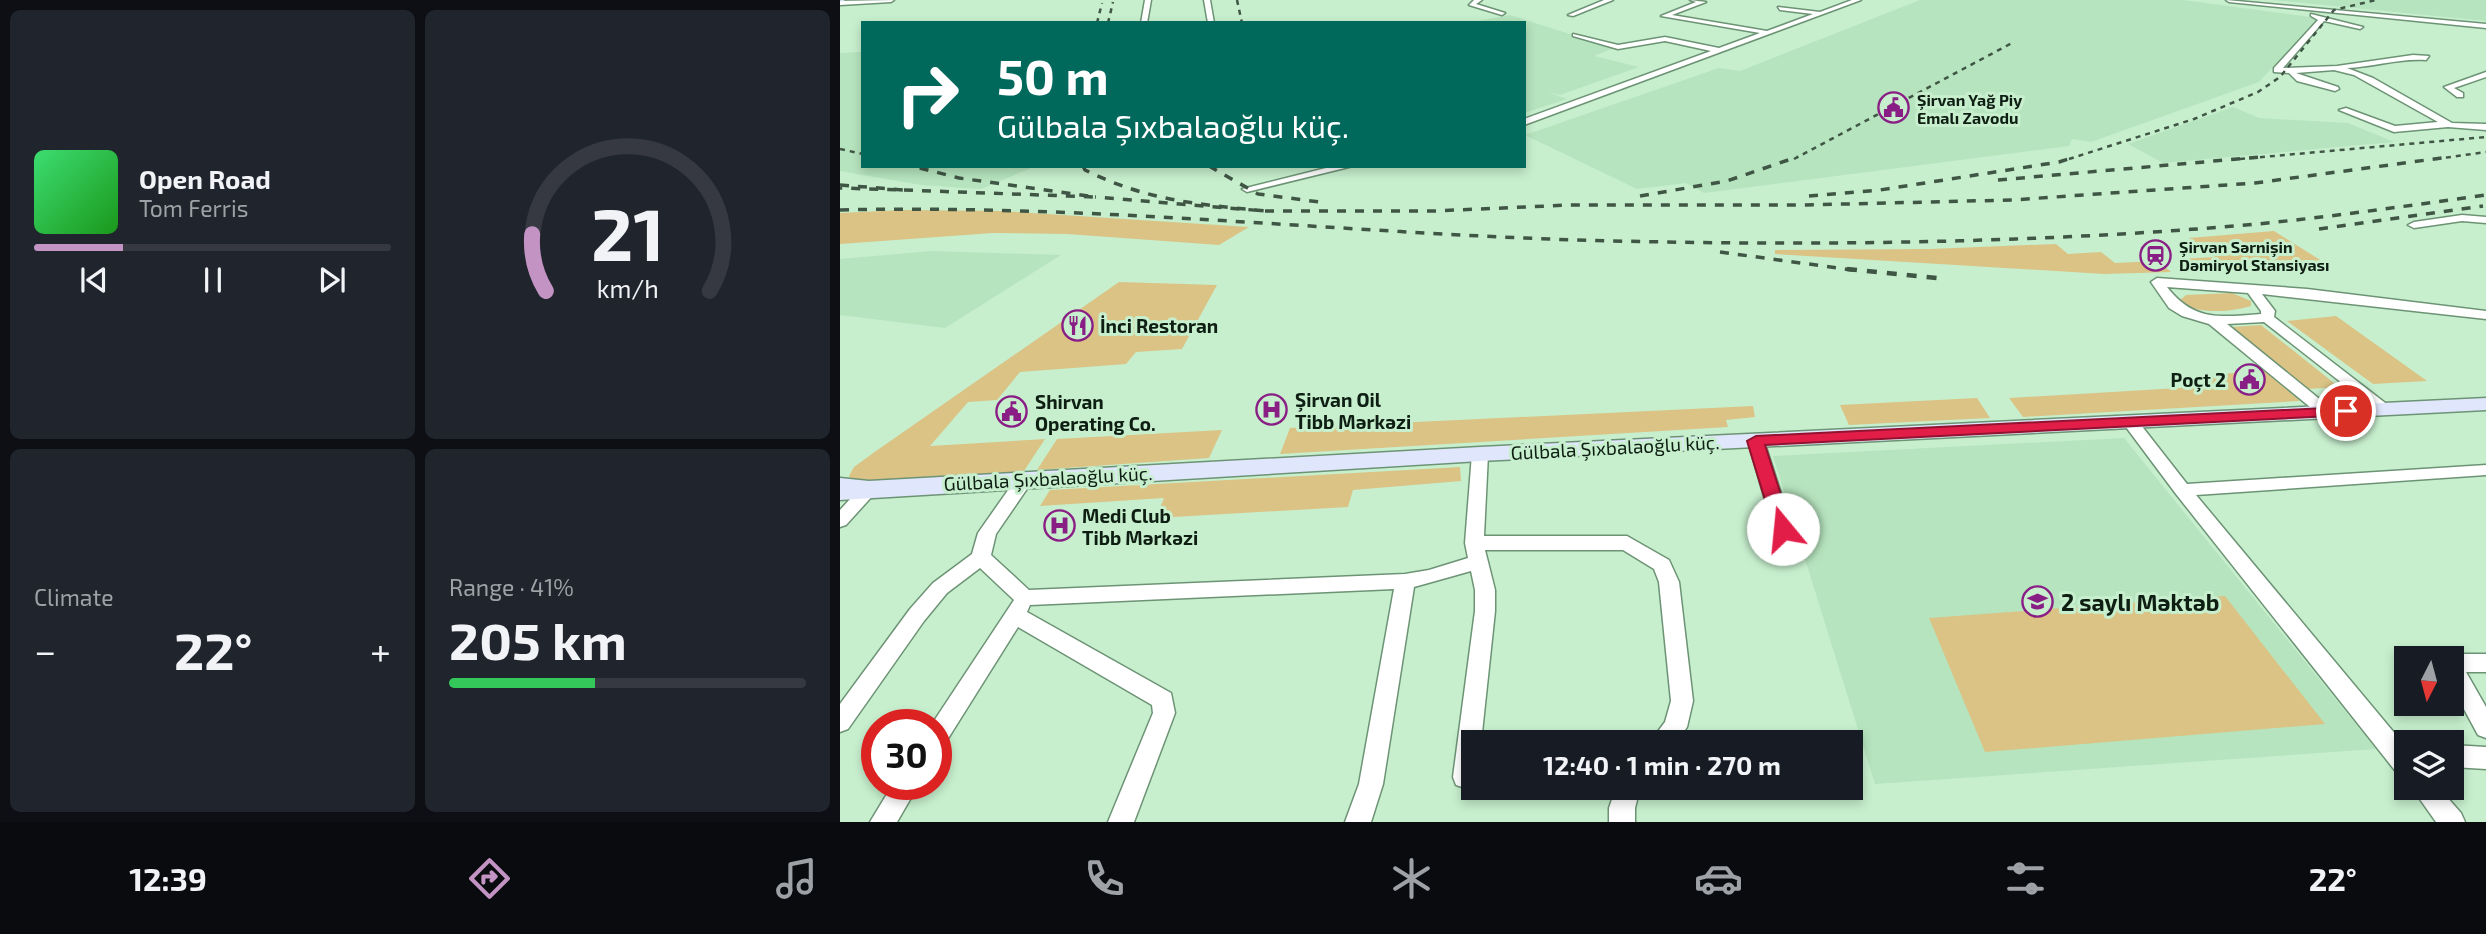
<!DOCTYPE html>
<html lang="en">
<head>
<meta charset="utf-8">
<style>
  :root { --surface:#171b24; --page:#20242c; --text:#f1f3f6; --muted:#9ea1a6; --line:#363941; --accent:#c293c3 }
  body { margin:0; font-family:"Exo 2",sans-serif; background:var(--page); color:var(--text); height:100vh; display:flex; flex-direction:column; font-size:26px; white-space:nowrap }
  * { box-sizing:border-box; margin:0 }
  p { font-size:23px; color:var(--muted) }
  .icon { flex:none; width:38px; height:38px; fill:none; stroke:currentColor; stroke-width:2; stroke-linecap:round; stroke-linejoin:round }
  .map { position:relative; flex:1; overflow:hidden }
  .side { display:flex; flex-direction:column; gap:10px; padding:10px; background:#0d0f14; width:840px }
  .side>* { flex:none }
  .guide { position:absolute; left:21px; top:21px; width:665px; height:147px; border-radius:0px; box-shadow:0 4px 10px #0003; background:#00695c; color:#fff; overflow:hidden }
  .needle { width:46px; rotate:186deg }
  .tools { position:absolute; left:1554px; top:646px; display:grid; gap:14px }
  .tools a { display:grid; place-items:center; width:70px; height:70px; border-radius:0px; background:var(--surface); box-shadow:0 4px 10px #0003; font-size:35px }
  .speed { position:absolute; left:21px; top:709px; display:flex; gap:14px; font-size:35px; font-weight:700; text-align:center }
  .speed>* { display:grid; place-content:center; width:91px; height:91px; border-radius:50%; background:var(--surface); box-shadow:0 4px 10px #0003; line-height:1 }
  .speed .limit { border:10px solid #d22; background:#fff; color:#111 }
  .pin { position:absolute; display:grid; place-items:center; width:60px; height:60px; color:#fff; margin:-30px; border:4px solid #fff; border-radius:50%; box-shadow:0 2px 7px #0007 }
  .me { position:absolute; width:77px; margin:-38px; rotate:343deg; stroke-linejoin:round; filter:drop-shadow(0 0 5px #0008) }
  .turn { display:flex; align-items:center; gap:24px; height:147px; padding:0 21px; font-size:32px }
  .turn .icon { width:91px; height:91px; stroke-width:2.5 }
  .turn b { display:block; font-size:49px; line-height:60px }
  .big { font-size:52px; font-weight:700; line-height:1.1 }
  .side .tile { flex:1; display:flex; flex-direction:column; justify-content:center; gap:10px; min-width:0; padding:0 24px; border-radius:10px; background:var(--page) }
  .side .dial { align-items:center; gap:0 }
  .dial svg { height:182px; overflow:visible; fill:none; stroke:var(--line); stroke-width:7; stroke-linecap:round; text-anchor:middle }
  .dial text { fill:var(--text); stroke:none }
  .song { display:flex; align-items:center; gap:21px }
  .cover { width:84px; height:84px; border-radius:10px; background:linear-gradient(135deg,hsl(140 70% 55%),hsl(120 70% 35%)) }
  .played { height:7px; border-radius:4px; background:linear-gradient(90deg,var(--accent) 25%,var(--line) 25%) }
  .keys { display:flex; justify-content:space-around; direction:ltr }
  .heat { display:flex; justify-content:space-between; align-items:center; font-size:38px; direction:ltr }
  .charge { height:10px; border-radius:5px; background:linear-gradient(90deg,#34c759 41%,var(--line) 0) }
  .side .tiles { flex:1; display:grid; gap:10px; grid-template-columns:repeat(2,1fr) }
  .trip { position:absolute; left:621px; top:730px; width:402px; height:70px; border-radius:0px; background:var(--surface); box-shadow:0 4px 10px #0003; font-weight:700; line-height:70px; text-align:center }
  .tab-bar { display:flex; height:112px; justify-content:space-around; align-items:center; background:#090b0e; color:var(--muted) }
  .tab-bar .icon { width:49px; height:49px }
  .tab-bar .on { color:var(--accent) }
  .tab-bar b { font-size:32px; color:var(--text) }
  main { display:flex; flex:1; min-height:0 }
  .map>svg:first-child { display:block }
</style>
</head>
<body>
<main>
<section class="side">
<div class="tiles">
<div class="tile">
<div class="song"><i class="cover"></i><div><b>Open Road</b><p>Tom Ferris</p></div></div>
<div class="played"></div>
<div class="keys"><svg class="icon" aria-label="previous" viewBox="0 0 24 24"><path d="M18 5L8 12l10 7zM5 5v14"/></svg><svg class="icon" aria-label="pause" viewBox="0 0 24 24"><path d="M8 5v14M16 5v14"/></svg><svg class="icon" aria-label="next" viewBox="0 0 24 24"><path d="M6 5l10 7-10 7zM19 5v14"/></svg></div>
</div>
<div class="tile dial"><svg viewBox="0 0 100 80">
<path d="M14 69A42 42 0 1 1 86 69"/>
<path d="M14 69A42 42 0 0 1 8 44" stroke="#c293c3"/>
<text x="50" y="56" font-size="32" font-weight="700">21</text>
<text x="50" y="72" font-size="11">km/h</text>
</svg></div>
<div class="tile"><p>Climate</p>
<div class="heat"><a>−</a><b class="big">22°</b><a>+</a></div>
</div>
<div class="tile"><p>Range · 41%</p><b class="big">205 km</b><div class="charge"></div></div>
</div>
</section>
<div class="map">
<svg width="1646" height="822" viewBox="0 0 1646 822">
  <rect width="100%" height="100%" fill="#c7efce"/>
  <g fill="#b6e4be">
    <path d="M1080,0h263l135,18 -59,64 -168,60 -19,-3 -3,7 -365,47 -18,-10 -49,6 -112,-54 194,-67 21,3z"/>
    <path d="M1432,0h214v21z"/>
    <path d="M670,15l104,33 -20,8 45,11 -79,28 -13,-3 20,7 -43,14v-90h-57z"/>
    <path d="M21,52l2,114h173l-55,23 -60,-4 -81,-14v-118z"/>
    <path d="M1393,107l26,11 89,5 46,19 -231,21 -35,-19z"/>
    <path d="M92,251l129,4 -116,73 -105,-13v-56z"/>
    <path d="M1284,438l252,311 -501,35 -102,-328z"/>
  </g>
  <g fill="#dac385">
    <path d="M63,210l99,1 247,16 -30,18 -152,-11 -74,-1 -153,11v-31z"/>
    <path d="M1434,231l51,32 -132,8 -13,-12 35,-2 -26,-19z"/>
    <path d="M1216,244l12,10 33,-2 14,11 43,-2 13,11 -67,2 -329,-20v-4l155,-1z"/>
    <path d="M279,282l98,3 -35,64 -46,3 -10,12 -106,8 -23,28 -29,2 -38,44 115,-7 -21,32 -137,10 -36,-2 -2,-3 5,-9 22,-16z"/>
    <path d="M1392,293l19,8v5c-19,6 -56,9 -72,-5l7,-6z"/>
    <path d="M1496,316l91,65 -54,3 -86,-63z"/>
    <path d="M1421,325l78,62h1l-33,2 -75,-62z"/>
    <path d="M1426,371l34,30 -277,16 -14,-19 204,-12 -9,-11z"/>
    <path d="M1137,398l13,20 -141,7 -9,-20z"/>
    <path d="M913,406l2,11 -29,3 2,7 -448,27 10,-26z"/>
    <path d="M382,430l-13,28 -172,12 20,-31z"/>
    <path d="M620,467l1,14 -108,9 -5,17 -192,11 8,-20 -124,8 10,-16z"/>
    <path d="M1385,596l100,128 -340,28 -56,-134z"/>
  </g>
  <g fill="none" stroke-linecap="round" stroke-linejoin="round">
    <defs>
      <g id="street">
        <path d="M54,0l-3,2 -51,3v-4z"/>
        <path d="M305,0h6l-4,23h-6z"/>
        <path d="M364,0h6l4,23h-6z"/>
        <path d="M634,0h8l-6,4 29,9 -3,2 -33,-10z"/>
        <path d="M764,0h9l-40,16 -5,-1z"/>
        <path d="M850,0l16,2 -34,13 95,16 46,-17 -33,-4 -2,-3 42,5 32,-12h9l-337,125v-6l187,-68 -46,-10 -47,8 -45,-13v-2l45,11 47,-8 54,11 41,-15 -99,-17 35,-14z"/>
        <path d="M1386,0l260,24v4l-257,-26z"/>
        <path d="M1471,14l52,13 -3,2 -36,-8 -41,47 54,-2 76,-11 16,1 -3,4c-26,-2 -53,7 -79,8l26,10 79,45 34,1v6l-38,-3 -54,5 -55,-22 7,-2 49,18 43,-4 -84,-47 -20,-5 -38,3 42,14 1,2 -4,2 -38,-10 -8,-8 -15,-1v-4l44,-48 -7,-4z"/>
        <path d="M1646,72v5l-32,11 9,5v4h-6l-13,-10z"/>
        <path d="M494,166h19l-106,26 -5,-3z"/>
        <path d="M1622,215l24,2v6l-24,-2 -48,7 -6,-3 6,-3z"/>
        <path d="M1317,278l150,11 179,22v8l-224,-25 13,17 -1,6 119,92 -2,3h-12l-115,-90 -37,2 106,86 2,3 -8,5 -6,-2 -112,-92 -27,-8 -13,-8 -18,-26zM1327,287l81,6 13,18v3c-40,3 -67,8 -94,-27z"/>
        <path d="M1291,418l6,2 50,64 299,-19v10l-290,20 210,252v29l-9,-3 -221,-279 -53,-71z"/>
        <path d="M916,436l8,5 36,111 -3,5 -7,2 -7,-2 -3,-5 -32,-111z"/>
        <path d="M640,449l8,5 -4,82h143l42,24 10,22 14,119 -6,26 -10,15h-27l15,-20 6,-21 -12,-119 -5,-13 -31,-19h-138l10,40v21l-14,131h-7v43l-9,3 -9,-3 -3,-8 22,-166v-21l-4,-19 -57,16 -31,197 -12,38h-26l14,-38 35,-195 -364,16 -3,7 144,81 4,20 -41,109h-26l45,-109 -1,-8 -134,-78 -74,118 -8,3v-24h-4l82,-124 -34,-32 -33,25 -23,28 -76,108 -8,3v-28l70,-95 23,-26 39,-29 6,-21 40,-57h12l3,4 -37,54 -5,21 38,35 376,-16 24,-4 39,-12 -3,-15 7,-89z"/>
        <path d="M29,483l6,2 3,4 -3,4 -29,32 -6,2v-17l23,-25z"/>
        <path d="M1621,654h25v18h-20l20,35v31l-8,-3 -26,-48v-29z"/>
        <path d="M1612,745l34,2v22l-34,-2z"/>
        <path d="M53,784h26l-22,38h-27z"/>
        <path d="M776,788h24l-5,20v14h-26v-14z"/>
        <path d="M1572,788h27l22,25 4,9h-29z"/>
      </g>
      <g id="secondary">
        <path d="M0,0h5l-4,2z"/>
        <path d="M1646,398v12l-1006,51 -640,39v-22l29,3 611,-34z"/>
      </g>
    </defs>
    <use href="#street" stroke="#6d9375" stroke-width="3"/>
    <use href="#secondary" stroke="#6d9375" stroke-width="3"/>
    <use href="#street" fill="#fff" fill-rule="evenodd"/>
    <use href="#secondary" fill="#e0e7fc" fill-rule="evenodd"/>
    <g stroke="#405645" stroke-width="2.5" stroke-dasharray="5 5" stroke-linecap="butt">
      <path d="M397,0l5,23"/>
      <path d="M257,23l5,-20"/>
      <path d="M268,23l5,-21"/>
      <path d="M0,149l23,5"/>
      <path d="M954,159l218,-116"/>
      <path d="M1229,159l125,-40 64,-27 22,-15 54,-67 42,-10"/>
      <path d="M1400,159l246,-22"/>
      <path d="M1596,159l50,-7"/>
    </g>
    <g stroke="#405645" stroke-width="3.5" stroke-dasharray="9 9" stroke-linecap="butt">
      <path d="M243,166l2,4c63,31 111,34 180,41l-170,-14"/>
      <path d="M369,166l49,28 69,9"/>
      <path d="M1158,180l262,-23"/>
      <path d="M0,185l64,5 -64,-2"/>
      <path d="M64,190l191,7 -136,-19 -47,-12"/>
      <path d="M800,196l87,-15 70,-24"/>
      <path d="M969,196l71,-6 179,-28 16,-5"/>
      <path d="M0,210c246,-6 491,22 737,30 215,6 431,4 646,-13 88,-7 175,-20 263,-32"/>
      <path d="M425,211h169l136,-6h234l208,-5 243,-17 194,-26"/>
      <path d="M1479,229l164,-23"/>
      <path d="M880,252l140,19"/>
    </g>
    <path stroke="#405645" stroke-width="4.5" stroke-dasharray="10 10" stroke-linecap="butt" d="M1007,269l99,10"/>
  </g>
  <path fill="#e11d48" stroke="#92132f" stroke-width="2" d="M1506,407l8,4 -2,4 -587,30 27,84 -2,5h-14l-2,-5 -27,-88 9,-5z"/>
  <defs>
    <symbol id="civic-ring" viewBox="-11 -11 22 22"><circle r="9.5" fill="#c7efce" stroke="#891e84" stroke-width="1.5"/><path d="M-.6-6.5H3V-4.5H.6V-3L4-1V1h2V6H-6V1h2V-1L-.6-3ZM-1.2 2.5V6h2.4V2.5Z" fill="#891e84"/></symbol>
    <symbol id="station-ring" viewBox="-11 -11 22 22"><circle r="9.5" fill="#c7efce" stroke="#891e84" stroke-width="1.5"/><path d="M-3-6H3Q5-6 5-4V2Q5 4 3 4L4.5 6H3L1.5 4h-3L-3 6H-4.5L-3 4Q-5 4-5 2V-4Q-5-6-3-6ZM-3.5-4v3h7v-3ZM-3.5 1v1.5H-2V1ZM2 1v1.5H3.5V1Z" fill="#891e84"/></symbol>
    <symbol id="restaurant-ring" viewBox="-11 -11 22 22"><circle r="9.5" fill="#c7efce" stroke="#891e84" stroke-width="1.5"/><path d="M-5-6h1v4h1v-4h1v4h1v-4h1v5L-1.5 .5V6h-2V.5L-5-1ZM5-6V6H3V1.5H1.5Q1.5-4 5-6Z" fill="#891e84"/></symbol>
    <symbol id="hospital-ring" viewBox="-11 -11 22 22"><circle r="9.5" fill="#c7efce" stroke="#891e84" stroke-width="1.5"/><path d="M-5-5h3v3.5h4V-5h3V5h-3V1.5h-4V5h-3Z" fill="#891e84"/></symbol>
    <symbol id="school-ring" viewBox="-11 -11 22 22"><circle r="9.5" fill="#c7efce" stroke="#891e84" stroke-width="1.5"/><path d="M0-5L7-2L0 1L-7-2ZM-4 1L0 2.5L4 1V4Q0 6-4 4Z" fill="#891e84"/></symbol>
  </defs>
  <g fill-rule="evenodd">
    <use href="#civic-ring" x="1036" y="90" width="35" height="35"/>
    <use href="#station-ring" x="1298" y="238" width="35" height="35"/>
    <use href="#restaurant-ring" x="220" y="308" width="35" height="35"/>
    <use href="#civic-ring" x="1392" y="362" width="35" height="35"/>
    <use href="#hospital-ring" x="414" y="392" width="35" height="35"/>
    <use href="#civic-ring" x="154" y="394" width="35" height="35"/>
    <use href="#hospital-ring" x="202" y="508" width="35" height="35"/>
    <use href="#school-ring" x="1180" y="584" width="35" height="35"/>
  </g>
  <g text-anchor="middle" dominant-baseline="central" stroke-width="6" stroke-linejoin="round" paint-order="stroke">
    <g font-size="16" font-weight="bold" fill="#0e1e12" stroke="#c7efce" text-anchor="start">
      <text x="1077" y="99">Şirvan Yağ Piy<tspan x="1077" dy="18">Emalı Zavodu</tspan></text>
      <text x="1339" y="246">Şirvan Sərnişin<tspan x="1339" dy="18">Dəmiryol Stansiyası</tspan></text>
    </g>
    <g font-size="19" font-weight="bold" fill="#0e1e12" stroke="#c7efce" text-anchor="start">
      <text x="260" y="325">İnci Restoran</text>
      <text x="1386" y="379" text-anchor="end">Poçt 2</text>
      <text x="455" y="399">Şirvan Oil<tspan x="455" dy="22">Tibb Mərkəzi</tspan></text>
      <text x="195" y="401">Shirvan<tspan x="195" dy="22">Operating Co.</tspan></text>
      <text x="242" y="515">Medi Club<tspan x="242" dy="22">Tibb Mərkəzi</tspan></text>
    </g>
    <g font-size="19" fill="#0e1e12" stroke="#c7efce">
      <text transform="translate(775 447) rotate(-3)">Gülbala Şıxbalaoğlu küç.</text>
      <text transform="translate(208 478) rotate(-3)">Gülbala Şıxbalaoğlu küç.</text>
    </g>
    <g font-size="23" font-weight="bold" fill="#0e1e12" stroke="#c7efce" text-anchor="start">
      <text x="1221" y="602">2 saylı Məktəb</text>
    </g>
  </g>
</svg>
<div class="tools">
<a><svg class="needle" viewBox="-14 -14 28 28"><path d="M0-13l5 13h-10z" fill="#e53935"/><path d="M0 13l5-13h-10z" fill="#9ea1a6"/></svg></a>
<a><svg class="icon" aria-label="layers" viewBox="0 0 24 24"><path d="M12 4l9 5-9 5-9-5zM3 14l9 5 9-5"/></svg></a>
</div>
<div class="speed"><div class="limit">30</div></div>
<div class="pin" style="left:1506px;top:411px;background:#d93025"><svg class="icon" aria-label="arrive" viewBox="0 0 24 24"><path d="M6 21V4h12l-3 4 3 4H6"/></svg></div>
<svg class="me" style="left:943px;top:529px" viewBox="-20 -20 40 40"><circle r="19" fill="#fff"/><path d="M0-13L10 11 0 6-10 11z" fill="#e11d48"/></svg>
<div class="trip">12:40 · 1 min · 270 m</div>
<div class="guide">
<div class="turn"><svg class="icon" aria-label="right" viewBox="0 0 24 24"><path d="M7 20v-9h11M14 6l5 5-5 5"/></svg><div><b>50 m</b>Gülbala Şıxbalaoğlu küç.</div></div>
</div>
</div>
</main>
<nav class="tab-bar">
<b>12:39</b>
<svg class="icon on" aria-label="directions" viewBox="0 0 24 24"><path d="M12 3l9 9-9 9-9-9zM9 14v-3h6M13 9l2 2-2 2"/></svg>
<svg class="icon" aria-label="music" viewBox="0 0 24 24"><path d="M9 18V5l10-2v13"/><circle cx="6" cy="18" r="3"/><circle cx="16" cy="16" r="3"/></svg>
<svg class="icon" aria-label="phone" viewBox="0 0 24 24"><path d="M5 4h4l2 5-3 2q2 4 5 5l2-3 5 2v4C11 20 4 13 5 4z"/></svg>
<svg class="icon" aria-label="climate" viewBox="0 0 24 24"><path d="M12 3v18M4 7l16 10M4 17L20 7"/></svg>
<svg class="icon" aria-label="car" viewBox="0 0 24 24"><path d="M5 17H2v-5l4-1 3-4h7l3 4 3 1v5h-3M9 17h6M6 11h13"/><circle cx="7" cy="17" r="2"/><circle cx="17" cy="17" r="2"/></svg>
<svg class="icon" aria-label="filters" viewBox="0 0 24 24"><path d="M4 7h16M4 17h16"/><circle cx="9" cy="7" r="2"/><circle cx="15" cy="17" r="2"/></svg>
<b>22°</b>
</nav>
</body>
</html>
